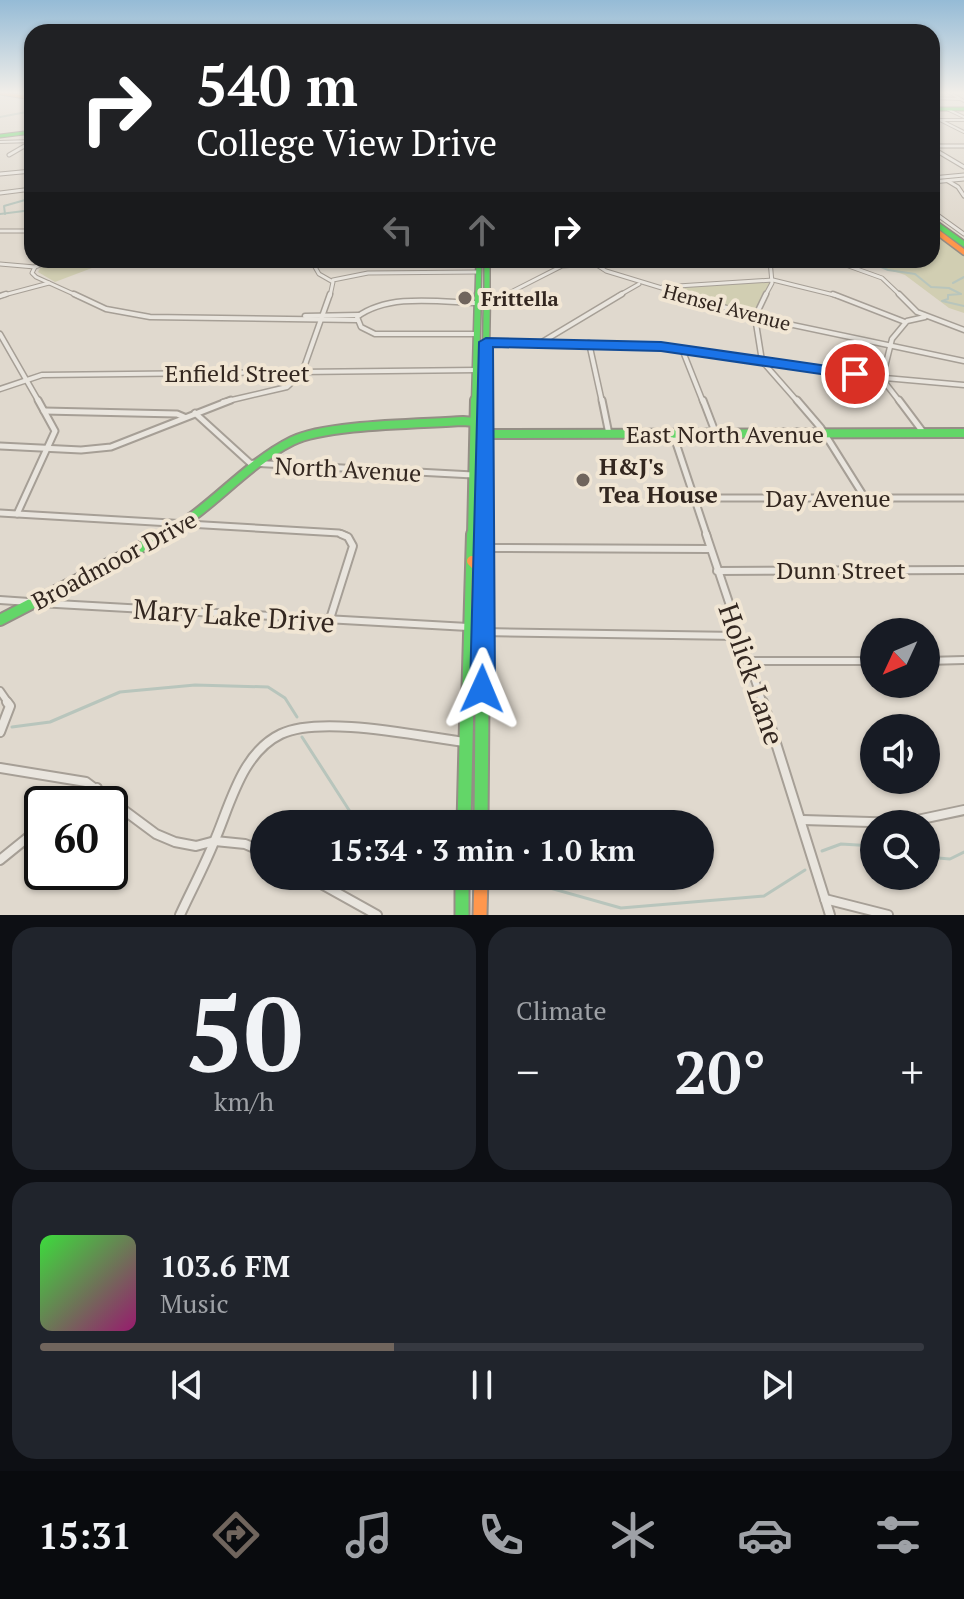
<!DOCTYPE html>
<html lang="en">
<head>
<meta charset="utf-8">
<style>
  :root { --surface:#171b24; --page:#20242c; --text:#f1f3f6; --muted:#9ea1a6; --line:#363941; --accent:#70655d }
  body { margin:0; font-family:"PT Serif",serif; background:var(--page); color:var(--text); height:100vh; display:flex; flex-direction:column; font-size:30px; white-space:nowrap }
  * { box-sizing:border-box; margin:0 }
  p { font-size:26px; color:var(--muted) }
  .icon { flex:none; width:44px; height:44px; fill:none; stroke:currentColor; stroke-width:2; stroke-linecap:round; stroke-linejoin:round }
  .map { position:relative; height:915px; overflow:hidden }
  .drawer { display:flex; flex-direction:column; gap:12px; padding:12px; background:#0d0f14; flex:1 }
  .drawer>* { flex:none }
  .hud { position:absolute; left:24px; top:24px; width:916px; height:244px; border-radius:24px; box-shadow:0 2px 6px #0004; background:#202124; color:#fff; overflow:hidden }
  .needle { width:52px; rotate:226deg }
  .fabs { position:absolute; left:860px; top:618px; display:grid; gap:16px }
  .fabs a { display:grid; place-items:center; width:80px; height:80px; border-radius:50%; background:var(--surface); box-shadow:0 2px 6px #0004; font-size:40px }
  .speed { position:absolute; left:24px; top:786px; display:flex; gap:16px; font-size:40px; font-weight:700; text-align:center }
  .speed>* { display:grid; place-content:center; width:104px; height:104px; border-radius:50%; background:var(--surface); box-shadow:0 2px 6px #0004; line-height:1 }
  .speed .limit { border:4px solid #111; border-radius:12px; background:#fff; color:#111 }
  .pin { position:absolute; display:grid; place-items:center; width:68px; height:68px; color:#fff; margin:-34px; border:4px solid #fff; border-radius:50%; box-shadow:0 2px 8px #0007 }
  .me { position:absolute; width:88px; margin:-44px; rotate:1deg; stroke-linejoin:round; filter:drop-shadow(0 0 6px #0008) }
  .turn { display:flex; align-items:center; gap:28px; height:168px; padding:0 40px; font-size:36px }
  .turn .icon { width:104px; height:104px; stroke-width:2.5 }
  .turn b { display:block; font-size:56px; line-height:68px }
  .lanes { display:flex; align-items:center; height:76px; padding:0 40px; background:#0003; justify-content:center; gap:40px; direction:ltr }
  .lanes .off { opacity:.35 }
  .big { font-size:60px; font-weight:700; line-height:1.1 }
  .drawer .tile { flex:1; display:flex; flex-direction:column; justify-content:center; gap:12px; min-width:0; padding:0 28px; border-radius:24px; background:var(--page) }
  .drawer .dial { align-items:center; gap:0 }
  .dial b { font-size:104px; line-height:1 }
  .song { display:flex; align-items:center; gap:24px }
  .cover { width:96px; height:96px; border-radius:12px; background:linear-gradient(135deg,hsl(120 70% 55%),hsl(320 70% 35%)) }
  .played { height:8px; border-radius:4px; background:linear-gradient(90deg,var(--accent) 40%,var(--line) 40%) }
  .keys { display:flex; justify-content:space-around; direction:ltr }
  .heat { display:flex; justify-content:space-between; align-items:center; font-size:44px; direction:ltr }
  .drawer .tiles { flex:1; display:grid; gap:12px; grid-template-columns:1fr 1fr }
  .tile:last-child { grid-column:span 2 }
  .trip { position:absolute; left:250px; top:810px; width:464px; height:80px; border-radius:40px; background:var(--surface); box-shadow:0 2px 6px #0004; font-weight:700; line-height:80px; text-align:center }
  .dock { display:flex; height:128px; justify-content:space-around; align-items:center; background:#090b0e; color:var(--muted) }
  .dock .icon { width:56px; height:56px }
  .dock .selected { color:var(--accent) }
  .dock b { font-size:36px; color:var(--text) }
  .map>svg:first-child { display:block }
</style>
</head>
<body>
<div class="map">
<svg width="964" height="915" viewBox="0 0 964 915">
  <rect width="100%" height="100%" fill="#e0d9ce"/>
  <g fill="#d1ceb2">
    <path d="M932,232l32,24v57l-15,-5 -44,-33 -45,-15h72z"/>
    <path d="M93,260l-1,8 -37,14 -17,-10 3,-5 15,-5z"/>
    <path d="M773,280l-18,37 -104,-31 29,1z"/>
  </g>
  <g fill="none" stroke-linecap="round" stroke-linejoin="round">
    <g stroke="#b8c5bc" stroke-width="2">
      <path d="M0,117l32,-6"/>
      <path d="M932,180l32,-3"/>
      <path d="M0,214l32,-4"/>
      <path d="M5,214l-1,-8 28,-8"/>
      <path d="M865,260l23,10 27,4 16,13 18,1 12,6 -13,1v4l-6,2 22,5"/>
      <path d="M953,283l11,-6"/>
    </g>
    <g stroke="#b8c5bc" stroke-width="3">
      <path d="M12,727l38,-5 70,-30 75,-7 73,2 17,11 12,19"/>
      <path d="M302,737l56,87"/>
      <path d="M822,851l19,-7 33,2"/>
      <path d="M926,857l24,2 14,-7"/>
      <path d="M507,876l114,32 143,-12 41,-26"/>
    </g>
    <defs>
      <g id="street-far5">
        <path d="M948,92l16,9"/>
        <path d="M18,95l14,-3"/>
        <path d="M932,98l28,1"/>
        <path d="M947,109l17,8"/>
        <path d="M932,116l32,16"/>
        <path d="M932,120h32"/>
        <path d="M0,142l32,-1"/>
        <path d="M25,146l6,-4"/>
      </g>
      <g id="street-far4">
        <path d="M932,146h32"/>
        <path d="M932,148l32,19"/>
        <path d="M9,155l19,-11"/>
        <path d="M0,174l32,-3"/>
        <path d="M932,178l32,-3"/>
        <path d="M948,181l10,6 6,9"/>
        <path d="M932,182l32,-3"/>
        <path d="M0,193l32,-4"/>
        <path d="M932,211l32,23"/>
        <path d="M0,231h32"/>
        <path d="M311,260l8,14 14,8 -3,14"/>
        <path d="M589,260l17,11 82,25"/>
        <path d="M832,260l50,18 19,18"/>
        <path d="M0,264l35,3 20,-7"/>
        <path d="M35,267l-3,6 4,4 42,19"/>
        <path d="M333,280l35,-7 111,-1"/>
        <path d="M662,287l111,-7 65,16"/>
        <path d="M0,296l49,-13"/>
        <path d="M503,296l59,-30 95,-6"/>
        <path d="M618,296l21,-12"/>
        <path d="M765,296l7,-13 -2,-23"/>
      </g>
      <g id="street-far3">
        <path d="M74,294l32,15 44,8 207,3"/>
        <path d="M682,294l73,23 209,44"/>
        <path d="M766,294l-11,23 7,44 36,41"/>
        <path d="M833,294l72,28"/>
        <path d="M899,294l18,18 47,18"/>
        <path d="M0,296l6,-2"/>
        <path d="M486,300l21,-6"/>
        <path d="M305,316l54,-1"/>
        <path d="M0,334l39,68"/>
        <path d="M477,334h-102l-14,-7 -4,-10c32,-24 83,-15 121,-14"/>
        <path d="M486,342l175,4 224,32 79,7"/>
        <path d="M542,342l80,-48"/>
        <path d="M589,343l13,59"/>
        <path d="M682,349l21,53"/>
        <path d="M0,389l42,-14 435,-5"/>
        <path d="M223,402l64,-15 15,-14 28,-79"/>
        <path d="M900,402l-14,-18 -2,-13 8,-32 15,-18 18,-4"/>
      </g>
      <g id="street-far2">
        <path d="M602,400l7,34"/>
        <path d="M703,400l13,34"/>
        <path d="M797,400l24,28 44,70"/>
        <path d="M899,400l24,32"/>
        <path d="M44,411l133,3 7,3"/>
        <path d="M195,413l55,50 223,12"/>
        <path d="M673,434l34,102"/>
        <path d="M0,446l81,4 30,-3 120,-47"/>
        <path d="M693,498h271"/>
        <path d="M0,513l339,20 7,3"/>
        <path d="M17,514l38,-83 -17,-31"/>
      </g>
      <g id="street-far1">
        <path d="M706,534l57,170"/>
        <path d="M483,548l226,1"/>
        <path d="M717,571l247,-1"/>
        <path d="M0,600l29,2"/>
        <path d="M39,603l429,24"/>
        <path d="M329,622l24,-76 -5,-9 -7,-3"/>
        <path d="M483,632l255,4"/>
        <path d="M747,661h127"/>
        <path d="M926,661l38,-1"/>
        <path d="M0,691l9,13"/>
      </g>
      <g id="street">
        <path d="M763,702l67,213"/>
        <path d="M0,732l10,-26 -3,-4"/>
        <path d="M0,768l86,14 70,52 19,8 21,4 19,-5 30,3 19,8"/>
        <path d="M76,804l21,-16"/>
        <path d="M803,820l100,3 61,-13"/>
        <path d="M0,860l42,-34"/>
        <path d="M307,876l70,39"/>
        <path d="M825,899l63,16"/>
        <path d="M180,915c11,-24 24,-48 34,-73 16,-36 27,-89 67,-108 40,-19 137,2 183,8"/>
      </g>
      <g id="fast-far5">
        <path d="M932,109h32"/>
        <path d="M0,136l32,-4"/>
      </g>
      <g id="fast-far4">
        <path d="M932,221l32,23"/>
        <path d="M478,296l1,-36"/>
        <path d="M487,296v-36"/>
      </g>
      <g id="fast-far3">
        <path d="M475,402l3,-108"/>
        <path d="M485,402l2,-108"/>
      </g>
      <g id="fast-far2">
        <path d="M162,536c48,-25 82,-71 130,-95 34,-17 129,-17 171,-20l12,1 10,12 479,-1"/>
        <path d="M472,536l3,-136"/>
        <path d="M484,536l2,-136"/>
      </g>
      <g id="fast-far1">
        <path d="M0,620l166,-86"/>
        <path d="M467,704l5,-170"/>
        <path d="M482,704l2,-170"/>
      </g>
      <g id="fast">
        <path d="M464,824l3,-122"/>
        <path d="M481,824l1,-122"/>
        <path d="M462,876v39"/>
      </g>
      <path id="slow-far3" d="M0,93l32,5"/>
      <path id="slow-far2" d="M932,228l32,24"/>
      <path id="slow-far1" d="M472,561l5,5 -1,59 7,7"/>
      <path id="slow" d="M480,915l1,-39"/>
    </defs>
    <use href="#street-far5" stroke="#a69f96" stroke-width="4"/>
    <use href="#street-far4" stroke="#a69f96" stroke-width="5"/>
    <use href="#street-far3" stroke="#a69f96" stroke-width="7"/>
    <use href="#street-far2" stroke="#a69f96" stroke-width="9"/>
    <use href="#street-far1" stroke="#a69f96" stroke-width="10"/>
    <use href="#street" stroke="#a69f96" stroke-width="12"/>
    <use href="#fast-far5" stroke="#958e86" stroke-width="5"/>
    <use href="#fast-far4" stroke="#958e86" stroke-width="8"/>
    <use href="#fast-far3" stroke="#958e86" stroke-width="9"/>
    <use href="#fast-far2" stroke="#958e86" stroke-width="12"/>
    <use href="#fast-far1" stroke="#958e86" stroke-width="14"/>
    <use href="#fast" stroke="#958e86" stroke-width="17"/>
    <use href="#slow-far3" stroke="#958e86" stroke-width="5"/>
    <use href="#slow-far2" stroke="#958e86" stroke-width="8"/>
    <use href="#slow-far1" stroke="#958e86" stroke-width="14"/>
    <use href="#slow" stroke="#958e86" stroke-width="17"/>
    <use href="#street-far5" stroke="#e9e5de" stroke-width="2"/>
    <use href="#street-far4" stroke="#e9e5de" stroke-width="3"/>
    <use href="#street-far3" stroke="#e9e5de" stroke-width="4"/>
    <use href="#street-far2" stroke="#e9e5de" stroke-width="5"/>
    <use href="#street-far1" stroke="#e9e5de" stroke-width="6"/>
    <use href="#street" stroke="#e9e5de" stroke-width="8"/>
    <use href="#fast-far5" stroke="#63d668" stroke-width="3"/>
    <use href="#fast-far4" stroke="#63d668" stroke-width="5"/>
    <use href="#fast-far3" stroke="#63d668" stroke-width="6"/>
    <use href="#fast-far2" stroke="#63d668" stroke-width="8"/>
    <use href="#fast-far1" stroke="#63d668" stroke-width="10"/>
    <use href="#fast" stroke="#63d668" stroke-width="13"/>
    <use href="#slow-far3" stroke="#ff974d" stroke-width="3"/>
    <use href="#slow-far2" stroke="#ff974d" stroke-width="5"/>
    <use href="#slow-far1" stroke="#ff974d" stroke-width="10"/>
    <use href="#slow" stroke="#ff974d" stroke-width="13"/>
  </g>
  <linearGradient id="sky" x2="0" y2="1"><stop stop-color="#95bbd6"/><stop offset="0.42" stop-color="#f1eee9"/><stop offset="1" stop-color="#f1eee9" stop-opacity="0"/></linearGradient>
  <rect width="964" height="220" fill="url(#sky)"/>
  <path fill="#1a73e8" stroke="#114b97" stroke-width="2" d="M486,338l175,4 194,28 8,4 -8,5 -194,-28 -168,-4 2,342 -4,7 -9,4 -9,-4 -3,-7 9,-347z"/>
  <g fill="#70655d" stroke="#f1e6d4" stroke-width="3">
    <circle cx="465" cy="298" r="8"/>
    <circle cx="583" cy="480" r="8"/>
  </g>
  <g text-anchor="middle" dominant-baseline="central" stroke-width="8" stroke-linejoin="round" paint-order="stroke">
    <g font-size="20" font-weight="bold" fill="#332720" stroke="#f1e6d4" text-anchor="start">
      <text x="481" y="298">Frittella</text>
    </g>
    <g font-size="20" fill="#332720" stroke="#f1e6d4">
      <text transform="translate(727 307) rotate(15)">Hensel Avenue</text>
    </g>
    <g font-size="24" fill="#332720" stroke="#f1e6d4">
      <text x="237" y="373">Enfield Street</text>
      <text x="725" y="434">East North Avenue</text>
      <text transform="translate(348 469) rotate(3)">North Avenue</text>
      <text x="828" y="498">Day Avenue</text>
      <text transform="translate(114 560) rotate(-28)">Broadmoor Drive</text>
      <text x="841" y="570">Dunn Street</text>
    </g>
    <g font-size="24" font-weight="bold" fill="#332720" stroke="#f1e6d4" text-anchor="start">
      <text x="599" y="466">H&amp;J's<tspan x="599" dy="28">Tea House</tspan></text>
    </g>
    <g font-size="28" fill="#332720" stroke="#f1e6d4">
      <text transform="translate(234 615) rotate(4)">Mary Lake Drive</text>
      <text transform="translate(752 674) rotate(71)">Holick Lane</text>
    </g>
  </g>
</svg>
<div class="fabs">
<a><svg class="needle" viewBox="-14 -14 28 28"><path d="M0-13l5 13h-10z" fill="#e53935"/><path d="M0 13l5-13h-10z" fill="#9ea1a6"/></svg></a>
<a><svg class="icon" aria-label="sound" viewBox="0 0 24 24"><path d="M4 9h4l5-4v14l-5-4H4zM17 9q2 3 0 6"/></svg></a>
<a><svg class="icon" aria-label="search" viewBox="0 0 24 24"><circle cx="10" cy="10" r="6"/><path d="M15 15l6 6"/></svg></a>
</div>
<div class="speed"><div class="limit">60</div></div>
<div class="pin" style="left:855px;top:374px;background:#d93025"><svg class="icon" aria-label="arrive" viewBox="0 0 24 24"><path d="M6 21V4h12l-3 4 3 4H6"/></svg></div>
<svg class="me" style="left:482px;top:689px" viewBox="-20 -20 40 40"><path d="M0-17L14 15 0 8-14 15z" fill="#1a73e8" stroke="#fff" stroke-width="4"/></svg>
<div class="trip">15:34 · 3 min · 1.0 km</div>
<div class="hud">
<div class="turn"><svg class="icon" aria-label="right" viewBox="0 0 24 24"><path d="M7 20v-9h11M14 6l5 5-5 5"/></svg><div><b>540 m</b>College View Drive</div></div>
<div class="lanes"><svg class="icon off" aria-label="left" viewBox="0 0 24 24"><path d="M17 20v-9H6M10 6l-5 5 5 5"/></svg><svg class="icon off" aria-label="ahead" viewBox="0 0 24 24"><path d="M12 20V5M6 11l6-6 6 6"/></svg><svg class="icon" aria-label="right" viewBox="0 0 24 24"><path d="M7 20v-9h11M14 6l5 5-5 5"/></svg></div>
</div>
</div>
<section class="drawer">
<div class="tiles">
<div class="tile dial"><b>50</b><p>km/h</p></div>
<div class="tile"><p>Climate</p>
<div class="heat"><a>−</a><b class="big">20°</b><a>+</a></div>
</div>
<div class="tile">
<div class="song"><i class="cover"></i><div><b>103.6 FM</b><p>Music</p></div></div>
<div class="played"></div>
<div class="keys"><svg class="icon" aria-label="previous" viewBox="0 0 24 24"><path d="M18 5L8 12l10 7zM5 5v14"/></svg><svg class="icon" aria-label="pause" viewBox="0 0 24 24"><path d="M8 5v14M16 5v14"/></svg><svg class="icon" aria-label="next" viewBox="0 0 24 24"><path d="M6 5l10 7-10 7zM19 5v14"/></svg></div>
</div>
</div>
</section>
<nav class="dock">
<b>15:31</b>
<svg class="icon selected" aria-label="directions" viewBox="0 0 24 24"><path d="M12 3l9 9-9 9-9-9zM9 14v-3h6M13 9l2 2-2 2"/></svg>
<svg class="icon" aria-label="music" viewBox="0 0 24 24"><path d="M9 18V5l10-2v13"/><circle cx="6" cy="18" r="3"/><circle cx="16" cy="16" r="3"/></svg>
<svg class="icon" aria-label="phone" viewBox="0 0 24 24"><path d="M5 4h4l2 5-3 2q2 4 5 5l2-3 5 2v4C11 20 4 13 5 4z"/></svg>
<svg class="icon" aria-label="climate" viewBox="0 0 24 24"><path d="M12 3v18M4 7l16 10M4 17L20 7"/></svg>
<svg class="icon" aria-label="car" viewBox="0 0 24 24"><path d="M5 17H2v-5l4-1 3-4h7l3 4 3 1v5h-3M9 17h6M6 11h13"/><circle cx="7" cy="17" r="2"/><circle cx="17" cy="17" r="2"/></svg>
<svg class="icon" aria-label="filters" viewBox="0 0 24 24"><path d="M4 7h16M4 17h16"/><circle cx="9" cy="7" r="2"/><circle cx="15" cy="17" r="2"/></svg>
</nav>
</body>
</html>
